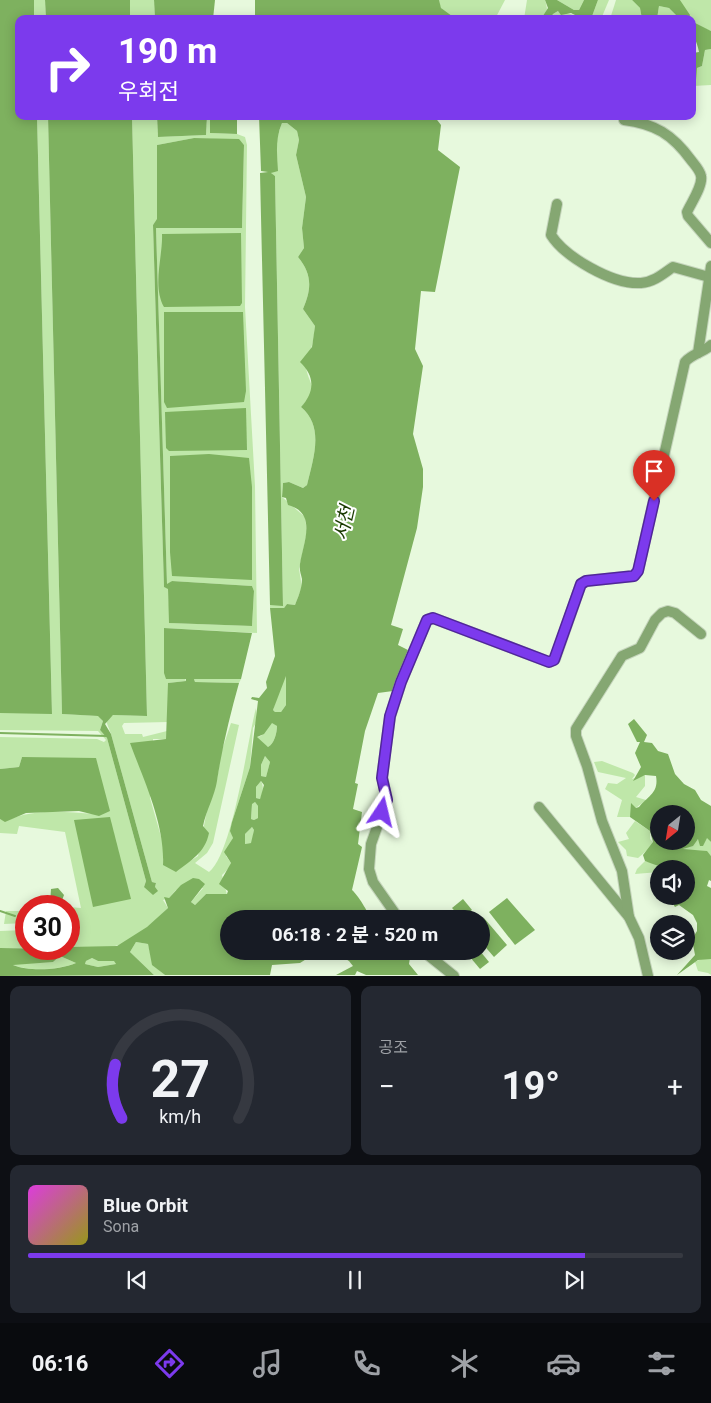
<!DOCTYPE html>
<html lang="ko">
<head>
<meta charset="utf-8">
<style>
  :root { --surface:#171b24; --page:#242831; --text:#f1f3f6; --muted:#9ea1a6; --line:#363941; --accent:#7c3aed }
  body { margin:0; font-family:Roboto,"Noto Sans KR",sans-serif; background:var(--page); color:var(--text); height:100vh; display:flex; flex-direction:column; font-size:19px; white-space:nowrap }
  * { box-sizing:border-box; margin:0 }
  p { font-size:16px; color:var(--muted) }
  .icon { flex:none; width:28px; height:28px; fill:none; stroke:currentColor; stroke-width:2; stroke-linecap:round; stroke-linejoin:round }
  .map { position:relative; height:976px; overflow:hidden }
  .details { display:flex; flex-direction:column; gap:10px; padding:10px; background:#0d0f14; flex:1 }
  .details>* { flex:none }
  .guide { position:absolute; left:15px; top:15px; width:681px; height:105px; border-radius:10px; box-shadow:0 2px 12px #0003; background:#7c3aed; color:#fff; overflow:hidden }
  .needle { width:32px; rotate:210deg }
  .controls { position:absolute; left:650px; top:805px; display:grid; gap:10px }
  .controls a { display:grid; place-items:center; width:45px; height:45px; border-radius:50%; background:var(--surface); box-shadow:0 2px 12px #0003; font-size:25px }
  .speed { position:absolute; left:15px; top:895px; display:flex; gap:10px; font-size:25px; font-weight:700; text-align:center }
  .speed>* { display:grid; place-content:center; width:65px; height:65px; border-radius:50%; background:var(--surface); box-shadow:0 2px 12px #0003; line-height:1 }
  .speed .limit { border:8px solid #d22; background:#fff; color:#111 }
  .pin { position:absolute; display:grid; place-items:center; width:42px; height:42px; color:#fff; margin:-51px -21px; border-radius:50% 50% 50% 0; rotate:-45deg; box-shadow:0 0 5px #0007 }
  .pin .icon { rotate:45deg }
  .me { position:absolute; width:55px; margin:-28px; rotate:10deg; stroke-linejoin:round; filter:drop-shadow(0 0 4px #0008) }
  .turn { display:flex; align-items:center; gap:18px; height:105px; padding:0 20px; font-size:22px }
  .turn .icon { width:65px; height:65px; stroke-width:2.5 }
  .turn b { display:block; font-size:35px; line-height:42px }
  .big { font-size:38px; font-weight:700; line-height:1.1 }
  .details .widget { flex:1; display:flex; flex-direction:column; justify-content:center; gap:8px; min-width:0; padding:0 18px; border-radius:10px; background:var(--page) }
  .details .dial { align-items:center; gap:0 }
  .dial svg { height:130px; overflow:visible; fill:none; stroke:var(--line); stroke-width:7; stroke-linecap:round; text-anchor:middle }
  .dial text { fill:var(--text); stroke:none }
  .song { display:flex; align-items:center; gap:15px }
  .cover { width:60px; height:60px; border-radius:8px; background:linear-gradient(135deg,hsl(300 70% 55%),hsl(60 70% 35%)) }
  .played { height:5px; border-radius:2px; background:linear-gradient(90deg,var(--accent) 85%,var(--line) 85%) }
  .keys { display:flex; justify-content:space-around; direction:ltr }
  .heat { display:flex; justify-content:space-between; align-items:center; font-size:28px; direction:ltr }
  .details .tiles { flex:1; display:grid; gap:10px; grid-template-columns:1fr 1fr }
  .widget:last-child { grid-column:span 2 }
  .trip { position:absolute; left:220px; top:910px; width:270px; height:50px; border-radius:25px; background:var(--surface); box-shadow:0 2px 12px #0003; font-weight:700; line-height:50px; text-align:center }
  .menu { display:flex; height:80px; justify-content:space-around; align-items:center; background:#090b0e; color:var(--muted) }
  .menu .icon { width:35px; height:35px }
  .menu .active { color:var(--accent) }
  .menu b { font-size:22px; color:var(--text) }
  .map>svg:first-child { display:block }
</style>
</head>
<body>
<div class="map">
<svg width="711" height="976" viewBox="0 0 711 976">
  <rect width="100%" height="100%" fill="#e7f9dd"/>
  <g fill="#bfe7a9" fill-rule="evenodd">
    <path d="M34,0h11l1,19h-12z"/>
    <path d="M130,0h24l1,19h-25z"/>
    <path d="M439,0h66l-10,19c-16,0 -55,6 -56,-19z"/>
    <path d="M527,0h18c7,21 -6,19 -21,19z"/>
    <path d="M557,0h27l-5,10h-5z"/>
    <path d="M598,0h11l-8,19h-10z"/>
    <path d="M616,0h16l8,8 2,11h-32z"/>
    <path d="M680,0h31v31l-18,-7 -1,-5h-4z"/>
    <path d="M659,6l10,2 11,11h-23z"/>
    <path d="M558,11l20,5 -1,3h-27l3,-5z"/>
    <path d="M711,49v36l-18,1 4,-18 5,-2 3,-16z"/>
    <path d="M37,116h11l14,598 37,2 4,5 -3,9 7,8 39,143 -2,6h11l1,-4 -4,-1 -41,-148 -5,-13 7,-6 34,1 -15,-600h25l1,21 48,-2 1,-19h3v17l27,1 8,3 2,8 -2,162 10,179 2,147 -93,-5 22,53 -18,2v39l-44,1 -2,3 3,8h17l1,3 24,-6 -1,8h-13l-3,59 14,49 -1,18 27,-4 8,-5 10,-51 9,-25 4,-27 10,-30 8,2 -26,118 -6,10 -12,10 14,9c24,-19 38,-130 47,-164l1,13 -4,7 -3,39 -18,55 -1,9 2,7 -7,18 5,7 -2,5 -7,7 5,20 -21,-1 -11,11 -4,-3 12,-14 -27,2 -7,8 -6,2 5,8c-14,13 -32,34 -53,38 -14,4 -31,1 -46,1v-40l12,1 -16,-76 -46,-6 -2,8 -17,-1v-14l5,2c31,-13 58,-9 90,-7l-73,-57 -3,10 -19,2v-32l97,2 7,3 2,-2 -8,-9 -98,-1v-17h52zM194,138l45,2 5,5 -2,83h-86l11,357 5,-4 80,5 2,5 -2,35 -82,-3 -2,-35 -4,-1 -11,-362 4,-5v-75z"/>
    <path d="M282,123h5l10,8 2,9 -3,15 10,42 -4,31 2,20 -6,9c14,17 14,31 5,52l12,17c-1,6 -1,13 -3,19 -1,8 -7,14 -6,23 4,20 14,19 -5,39 24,20 12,52 6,78l-4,3 -14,-6 -6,1 -1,14 23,20 2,15 -8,37 3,18 -7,18 -8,-1 -3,4h-14v-3h13l-8,-429 -4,-2 6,-13c-3,-10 1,-28 5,-38z"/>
    <path d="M286,676v29l-5,7h-6l-2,-2 10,-33z"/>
    <path d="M194,679h47l-2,4 -44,-1z"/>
    <path d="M272,722l5,4c0,7 -3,18 -9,21l-11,-7v-3l4,-1z"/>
    <path d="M265,756l5,6 -4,15 -5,-1v-11z"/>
    <path d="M602,761l31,12 2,2 -3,4 13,-4v11l-9,11 10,3 -14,11 -2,6h-13l5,-17 -17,-11 3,-6 9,1 9,-6 -28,-6 -4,-10z"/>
    <path d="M261,781c3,5 2,13 -1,18l-4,-1v-11z"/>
    <path d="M255,802l3,4v12l-4,2 -3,-1 1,-16z"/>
    <path d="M635,821l15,10v8l3,3 -2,5 -13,11 -11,-2 -1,-6 -8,-8 11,-3 -3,-6z"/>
    <path d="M252,827l2,3 -2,13 -7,1v-10z"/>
    <path d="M707,837l4,5v14l-5,-5 -24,-1 16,-11z"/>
    <path d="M645,861l12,3 7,5h-5v3l-24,2 2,-5z"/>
    <path d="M6,911h20v12l-22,1z"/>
    <path d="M26,930v18h-26v-17z"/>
    <path d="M136,942l12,2 5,21 12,10h-11l-24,-23z"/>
    <path d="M60,956l16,7c-18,7 -45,9 -63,2l2,-2 38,-1z"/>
    <path d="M92,958l6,3h17l1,3 -18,3 -13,-3 1,-3z"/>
    <path d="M701,959h10v16l-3,-2 -10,-2 -3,-9z"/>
  </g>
  <g fill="#7eb15f" fill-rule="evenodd">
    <path d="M0,0h34v19h-15v97h18l15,598 -52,-1z"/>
    <path d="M45,0h85v19h-84z"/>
    <path d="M154,0h61l-2,19h-58z"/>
    <path d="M255,0h184l2,8 15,11h-201z"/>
    <path d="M545,0h12l17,10h5l5,-10h14l-7,19h-14v-3l-6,-3 -10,2 -3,-4 -5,3 -3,5h-9l7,-11z"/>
    <path d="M632,0h48l10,15 -2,4h-8l-11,-11 -10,-2 -2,13h-15l-2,-11z"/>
    <path d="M695,23l16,8v18l-6,1 -3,16 -5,2 -1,12 -3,2v-29l6,-1c-2,-11 -7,-17 -6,-28z"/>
    <path d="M48,116h84l15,600 -34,-1 -8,9 6,10 41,148 4,1 -1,4 3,4 -5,4 -9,-8 2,-6 -39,-143 -7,-8 3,-9 -5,-5 -36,-2z"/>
    <path d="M157,116h50l-1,19 -48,2z"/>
    <path d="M210,116h27v18l-27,-1z"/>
    <path d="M259,116h175l7,9 -3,25 22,17 -25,125 -14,-1 -6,58 8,17 -10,68 10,35v18l-6,41 -26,97 12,4 -5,16 10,5 -15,41 -15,2 -13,38 -10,52 3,1 -5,25 9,3 -4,32 4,3 -10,43c6,5 16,22 19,29h-142v32h90l-19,12 -28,2 -2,10h-105l-13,-10 -4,-21 -12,-2 -6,10 24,23 -154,1v-28l69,1v-2l48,-1 30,-19 21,-19 -4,-11 5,1 12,-13 12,-7 6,1 6,5 -14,18 4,3 11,-11h21l1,-3 -9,-7 12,-21 -7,-11 9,-14 -3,-7 2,-9 18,-55 8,-66 -7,-2 1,-2 7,1 8,-10 -1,-6 9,-26 -5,-48h14l3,-4 8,1c3,-8 7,-16 7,-26 -1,-5 -3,-9 -2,-15 3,-21 18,-51 -12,-59l-2,-7 -4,-1 1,-14 6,-1 14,6 4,-3c6,-26 18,-58 -6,-78 14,-15 14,-31 -1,-45l12,-15 3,-21 -12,-17c9,-21 9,-35 -5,-52l6,-9 -2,-20 4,-31 -10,-42 3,-15 -2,-9 -10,-8h-5c-7,16 -5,32 -4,48l-7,2 4,3 8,430 -13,-1 -10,-432 8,-1 -7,-1zM286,676v29l-5,7h-6l-2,-2zM272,723l5,3c0,7 -3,18 -9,21l-11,-10 7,-3zM265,756l5,6 -4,15 -5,-1v-11zM261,781l3,4 -4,14 -4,-1v-11zM255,802l3,4v12l-4,2 -3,-1 1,-15zM252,827l2,3 -3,13 -6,1v-10zM60,956l16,7c-17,7 -46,9 -63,2l40,-3zM92,958l6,3h16l2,3 -18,3 -13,-3 1,-3z"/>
    <path d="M194,138l45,1 5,6 -2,83h-86l11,356 5,-3 80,5 2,5 -2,35 -83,-3 -1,-34 -4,-2 -11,-362 4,-6v-74z"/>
    <path d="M241,233l1,70 -2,3 -76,1c-12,-21 -1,-51 -2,-73z"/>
    <path d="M164,312h79l3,79 -2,11 -77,6 -3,-6z"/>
    <path d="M246,408l1,42 -78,1 -3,-3 -1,-36z"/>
    <path d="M209,454l40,4 3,29v93l-80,-4 -2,-24v-96z"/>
    <path d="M164,628l88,5 -11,46h-47l1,3 44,1c-9,32 -17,65 -22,98 -2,14 -11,30 -14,45l6,7c-4,20 -18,27 -33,39l-13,-7c2,-41 -19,-84 -33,-122l36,-4 2,-56 18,-2v-2h-20l-2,-6z"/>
    <path d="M634,719l13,16 -3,7 8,1 6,8 10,3 7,20 9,10 11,6 6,10 10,6v36l-4,-4 -4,8h-3l-2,-7 -5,7 -10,3 24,2 4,5v25l-2,-1 -2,6 4,2v71l-13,1 -21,15 18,-20 -3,-16 5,-8v-8l-4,-8 -14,-10 -4,2 -7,-11h18v-27c-16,0 -27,-2 -41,-8l-2,-6 10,-13 -3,-11 -20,-14 1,-14 5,5 3,-1c9,-11 20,-14 17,-31l-11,-1 -12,6 8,-14 -6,-14 5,-11h-3l-9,-18zM659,814h27v27h-27z"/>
    <path d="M22,757l74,1 14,53 -11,5 -20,-5 -53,2 -21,9 -5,-3v-50l19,-2z"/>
    <path d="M110,817l21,82 -38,8 -19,-87z"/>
    <path d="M58,888l6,7 -4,11h-10l1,-17z"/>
    <path d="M507,898l28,32 -20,15 -26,-33z"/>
    <path d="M463,899l9,11 -10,9 -10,-11z"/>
    <path d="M484,918l23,27 -13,12 -13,-15v-22z"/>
    <path d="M332,951h79l-2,13 9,11h-52l-9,-4 -2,4h-19l17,-9 -4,-5z"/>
    <path d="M465,951h15l9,11 -9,7z"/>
  </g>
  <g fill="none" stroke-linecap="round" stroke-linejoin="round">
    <g stroke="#7eb15f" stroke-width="2">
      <path d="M0,733l107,3"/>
      <path d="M0,911l15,5"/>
    </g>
    <defs>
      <g id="minor">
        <path d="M624,120c31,4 48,14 67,40 3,4 9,10 10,16 2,10 -10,27 -14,36l1,4 23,27"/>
        <path d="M557,204l-6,31c14,22 62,50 90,48 13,-1 22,-9 32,-16l36,10"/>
        <path d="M698,353l13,-87"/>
        <path d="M539,807l90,110 10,21 9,38"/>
        <path d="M629,917l-7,-46 -20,-50 -15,-55 -11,-30v-7l46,-73 18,-8 15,-28 7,-7 6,-2 7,2 26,21"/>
        <path d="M399,919l-26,-37 -4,-13 2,-25 16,-45 -5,-22 8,-60 11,-35 26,-62 6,-2 116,44 6,-3 26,-75 5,-3 48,-5 4,-5 47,-209c8,-9 18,-9 26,-17"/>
        <path d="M423,951l31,25"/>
      </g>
    </defs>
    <use href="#minor" stroke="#c5d5bc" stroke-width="12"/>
    <use href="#minor" stroke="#85a772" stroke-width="10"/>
  </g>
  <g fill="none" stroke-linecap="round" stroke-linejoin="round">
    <defs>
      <path id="route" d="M382,812l5,-12 -5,-22 8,-62 11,-34 26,-62 6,-2 116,44 5,-2 27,-76 5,-3 48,-5 4,-5 16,-70"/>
    </defs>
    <use href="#route" stroke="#51269a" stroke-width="12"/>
    <use href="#route" stroke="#7c3aed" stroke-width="9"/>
  </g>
  <g text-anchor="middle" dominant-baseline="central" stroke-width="4" stroke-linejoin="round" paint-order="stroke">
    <g font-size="19" font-style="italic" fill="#1a3a00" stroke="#fff">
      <text transform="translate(344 523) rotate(-77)">서천</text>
    </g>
  </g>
</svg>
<div class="controls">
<a><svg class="needle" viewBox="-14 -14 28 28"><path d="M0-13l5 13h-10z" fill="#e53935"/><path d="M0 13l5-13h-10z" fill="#9ea1a6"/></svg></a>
<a><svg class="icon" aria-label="sound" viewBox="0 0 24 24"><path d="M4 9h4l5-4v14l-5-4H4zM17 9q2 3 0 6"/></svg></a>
<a><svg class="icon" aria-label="layers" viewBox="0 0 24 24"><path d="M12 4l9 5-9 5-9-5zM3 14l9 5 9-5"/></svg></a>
</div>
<div class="speed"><div class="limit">30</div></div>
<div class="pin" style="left:654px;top:501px;background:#d93025"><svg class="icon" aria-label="arrive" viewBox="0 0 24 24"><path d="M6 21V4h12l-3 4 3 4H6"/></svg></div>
<svg class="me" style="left:382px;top:812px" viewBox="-20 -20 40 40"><path d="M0-17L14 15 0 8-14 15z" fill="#7c3aed" stroke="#fff" stroke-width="4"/></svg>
<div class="trip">06:18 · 2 분 · 520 m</div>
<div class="guide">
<div class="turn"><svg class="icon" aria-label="right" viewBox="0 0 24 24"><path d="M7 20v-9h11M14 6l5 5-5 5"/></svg><div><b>190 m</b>우회전</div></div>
</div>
</div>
<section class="details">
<div class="tiles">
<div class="widget dial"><svg viewBox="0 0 100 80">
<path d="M14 69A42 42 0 1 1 86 69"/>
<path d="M14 69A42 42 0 0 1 10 36" stroke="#7c3aed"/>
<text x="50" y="56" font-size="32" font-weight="700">27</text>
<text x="50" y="72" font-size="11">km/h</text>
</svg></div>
<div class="widget"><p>공조</p>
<div class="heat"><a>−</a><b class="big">19°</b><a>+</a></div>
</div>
<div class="widget">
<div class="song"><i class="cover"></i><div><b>Blue Orbit</b><p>Sona</p></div></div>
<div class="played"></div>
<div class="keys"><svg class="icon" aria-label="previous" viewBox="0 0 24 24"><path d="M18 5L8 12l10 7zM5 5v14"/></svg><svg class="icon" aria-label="pause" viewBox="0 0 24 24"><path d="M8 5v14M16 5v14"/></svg><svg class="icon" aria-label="next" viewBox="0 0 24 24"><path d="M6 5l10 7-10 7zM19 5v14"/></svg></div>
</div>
</div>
</section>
<nav class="menu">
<b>06:16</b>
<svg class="icon active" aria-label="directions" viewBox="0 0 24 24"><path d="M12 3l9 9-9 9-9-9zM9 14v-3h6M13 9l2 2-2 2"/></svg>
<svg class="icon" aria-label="music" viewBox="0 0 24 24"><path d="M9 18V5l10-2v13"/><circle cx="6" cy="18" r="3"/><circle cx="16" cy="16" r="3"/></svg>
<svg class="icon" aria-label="phone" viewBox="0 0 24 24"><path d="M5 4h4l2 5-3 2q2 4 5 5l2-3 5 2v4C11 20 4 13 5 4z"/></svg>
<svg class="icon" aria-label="climate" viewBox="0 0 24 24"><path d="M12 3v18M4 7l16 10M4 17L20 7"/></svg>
<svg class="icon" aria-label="car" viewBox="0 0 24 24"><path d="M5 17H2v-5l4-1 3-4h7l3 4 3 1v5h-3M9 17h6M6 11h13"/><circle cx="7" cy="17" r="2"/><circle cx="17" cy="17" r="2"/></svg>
<svg class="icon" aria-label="filters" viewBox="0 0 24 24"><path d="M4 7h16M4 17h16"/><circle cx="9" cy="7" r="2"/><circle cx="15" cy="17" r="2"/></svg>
</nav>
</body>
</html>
